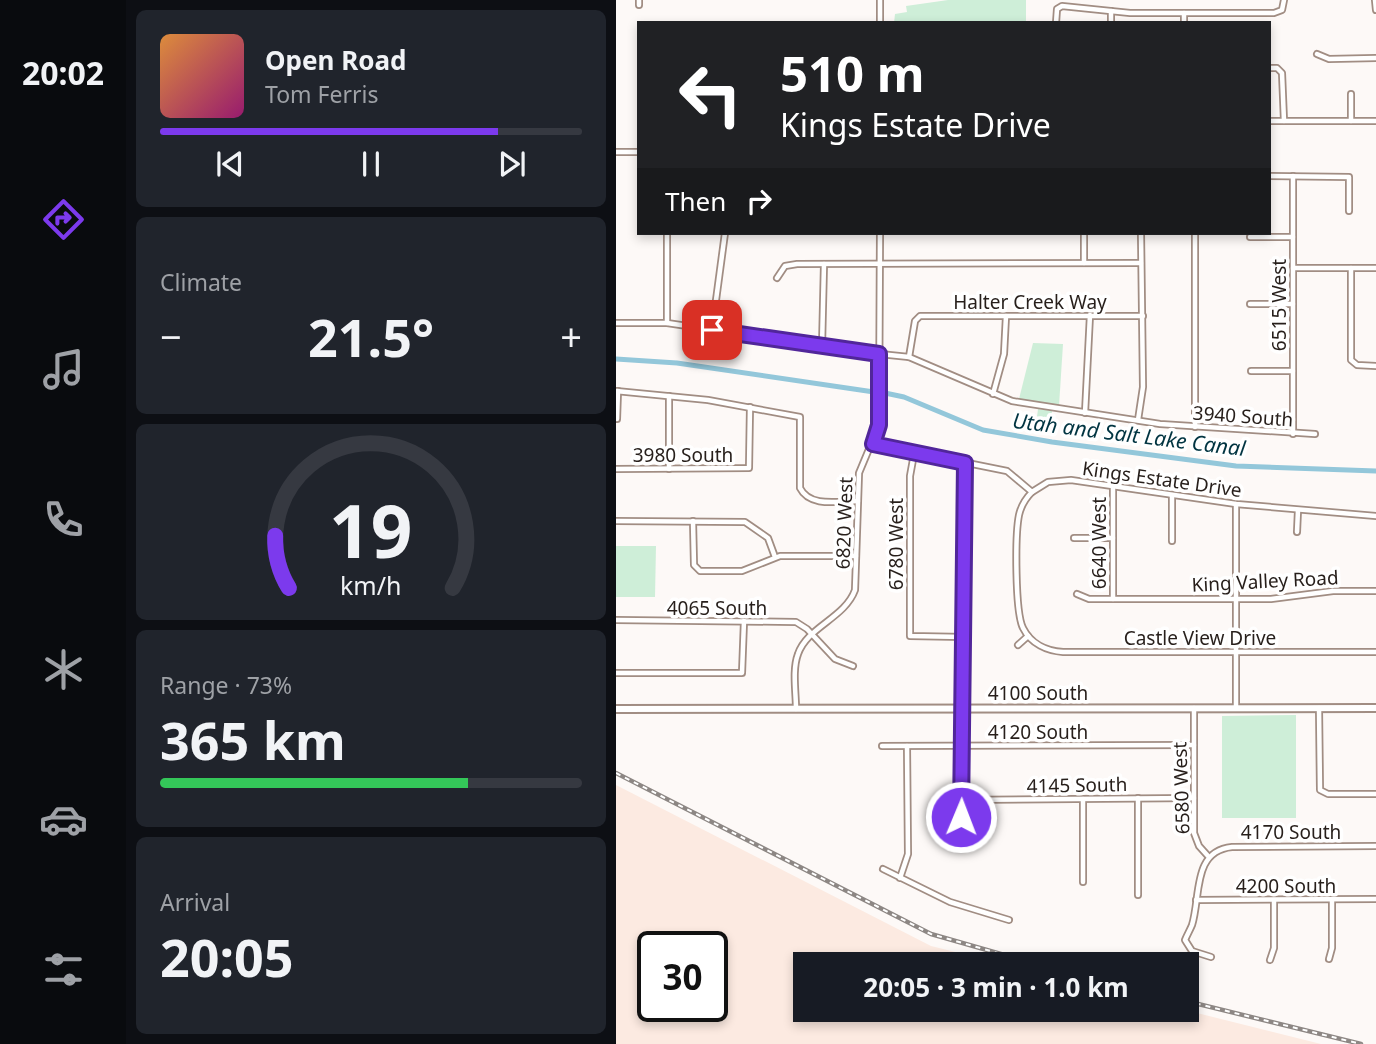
<!DOCTYPE html>
<html lang="en">
<head>
<meta charset="utf-8">
<style>
  :root { --surface:#171b24; --page:#20242c; --text:#f1f3f6; --muted:#9ea1a6; --line:#363941; --accent:#7c3aed }
  body { margin:0; font-family:"Noto Sans",sans-serif; background:var(--page); color:var(--text); height:100vh; display:flex; flex-direction:column; font-size:26px; white-space:nowrap }
  * { box-sizing:border-box; margin:0 }
  p { font-size:23px; color:var(--muted) }
  .icon { flex:none; width:38px; height:38px; fill:none; stroke:currentColor; stroke-width:2; stroke-linecap:round; stroke-linejoin:round }
  .map { position:relative; flex:1; overflow:hidden }
  .drawer { display:flex; flex-direction:column; gap:10px; padding:10px; background:#0d0f14; width:490px }
  .drawer>* { flex:none }
  .banner { position:absolute; left:21px; top:21px; width:634px; height:214px; border-radius:0px; box-shadow:0 4px 10px #0003; background:#202124; color:#fff; overflow:hidden }
  .speed { position:absolute; left:21px; top:931px; display:flex; gap:14px; font-size:35px; font-weight:700; text-align:center }
  .speed>* { display:grid; place-content:center; width:91px; height:91px; border-radius:50%; background:var(--surface); box-shadow:0 4px 10px #0003; line-height:1 }
  .speed .limit { border:4px solid #111; border-radius:10px; background:#fff; color:#111 }
  .pin { position:absolute; display:grid; place-items:center; width:60px; height:60px; color:#fff; margin:-30px; border-radius:14px; box-shadow:0 4px 10px #0006 }
  .me { position:absolute; width:77px; margin:-38px; rotate:1deg; stroke-linejoin:round; filter:drop-shadow(0 0 5px #0008) }
  .turn { display:flex; align-items:center; gap:24px; height:147px; padding:0 28px; font-size:32px }
  .turn .icon { width:91px; height:91px; stroke-width:2.5 }
  .turn b { display:block; font-size:49px; line-height:60px }
  .then { display:flex; align-items:center; height:66px; padding:0 28px; background:#0003; gap:14px; font-size:26px }
  .big { font-size:52px; font-weight:700; line-height:1.1 }
  .drawer .tile { flex:1; display:flex; flex-direction:column; justify-content:center; gap:10px; min-width:0; padding:0 24px; border-radius:10px; background:var(--page) }
  .drawer .dial { align-items:center; gap:0 }
  .dial svg { height:182px; overflow:visible; fill:none; stroke:var(--line); stroke-width:7; stroke-linecap:round; text-anchor:middle }
  .dial text { fill:var(--text); stroke:none }
  .song { display:flex; align-items:center; gap:21px }
  .cover { width:84px; height:84px; border-radius:10px; background:linear-gradient(135deg,hsl(30 70% 55%),hsl(320 70% 35%)) }
  .played { height:7px; border-radius:4px; background:linear-gradient(90deg,var(--accent) 80%,var(--line) 80%) }
  .keys { display:flex; justify-content:space-around; direction:ltr }
  .heat { display:flex; justify-content:space-between; align-items:center; font-size:38px; direction:ltr }
  .charge { height:10px; border-radius:5px; background:linear-gradient(90deg,#34c759 73%,var(--line) 0) }
  .trip { position:absolute; left:177px; top:952px; width:406px; height:70px; border-radius:0px; background:var(--surface); box-shadow:0 4px 10px #0003; font-weight:700; line-height:70px; text-align:center }
  main { display:flex; flex:1; min-height:0 }
  .tabs { display:flex; flex-direction:column; width:126px; justify-content:space-around; align-items:center; background:#090b0e; color:var(--muted) }
  .tabs .icon { width:49px; height:49px }
  .tabs .selected { color:var(--accent) }
  .tabs b { font-size:32px; color:var(--text) }
  .map>svg:first-child { display:block }
</style>
</head>
<body>
<main>
<nav class="tabs">
<b>20:02</b>
<svg class="icon selected" aria-label="directions" viewBox="0 0 24 24"><path d="M12 3l9 9-9 9-9-9zM9 14v-3h6M13 9l2 2-2 2"/></svg>
<svg class="icon" aria-label="music" viewBox="0 0 24 24"><path d="M9 18V5l10-2v13"/><circle cx="6" cy="18" r="3"/><circle cx="16" cy="16" r="3"/></svg>
<svg class="icon" aria-label="phone" viewBox="0 0 24 24"><path d="M5 4h4l2 5-3 2q2 4 5 5l2-3 5 2v4C11 20 4 13 5 4z"/></svg>
<svg class="icon" aria-label="climate" viewBox="0 0 24 24"><path d="M12 3v18M4 7l16 10M4 17L20 7"/></svg>
<svg class="icon" aria-label="car" viewBox="0 0 24 24"><path d="M5 17H2v-5l4-1 3-4h7l3 4 3 1v5h-3M9 17h6M6 11h13"/><circle cx="7" cy="17" r="2"/><circle cx="17" cy="17" r="2"/></svg>
<svg class="icon" aria-label="filters" viewBox="0 0 24 24"><path d="M4 7h16M4 17h16"/><circle cx="9" cy="7" r="2"/><circle cx="15" cy="17" r="2"/></svg>
</nav>
<section class="drawer">
<div class="tile">
<div class="song"><i class="cover"></i><div><b>Open Road</b><p>Tom Ferris</p></div></div>
<div class="played"></div>
<div class="keys"><svg class="icon" aria-label="previous" viewBox="0 0 24 24"><path d="M18 5L8 12l10 7zM5 5v14"/></svg><svg class="icon" aria-label="pause" viewBox="0 0 24 24"><path d="M8 5v14M16 5v14"/></svg><svg class="icon" aria-label="next" viewBox="0 0 24 24"><path d="M6 5l10 7-10 7zM19 5v14"/></svg></div>
</div>
<div class="tile"><p>Climate</p>
<div class="heat"><a>−</a><b class="big">21.5°</b><a>+</a></div>
</div>
<div class="tile dial"><svg viewBox="0 0 100 80">
<path d="M14 69A42 42 0 1 1 86 69"/>
<path d="M14 69A42 42 0 0 1 8 46" stroke="#7c3aed"/>
<text x="50" y="56" font-size="32" font-weight="700">19</text>
<text x="50" y="72" font-size="11">km/h</text>
</svg></div>
<div class="tile"><p>Range · 73%</p><b class="big">365 km</b><div class="charge"></div></div>
<div class="tile"><p>Arrival</p><b class="big">20:05</b></div>
</section>
<div class="map">
<svg width="760" height="1044" viewBox="0 0 760 1044">
  <rect width="100%" height="100%" fill="#fdf9f7"/>
  <path fill="#fceae1" fill-rule="evenodd" d="M0,785l315,161 73,18h-199v46h380l136,34h-705zM37,947h59v59h-59z"/>
  <g fill="#ceeed8">
    <path d="M332,0h78v23h-132l1,-9 12,-2 -1,-6z"/>
    <path d="M417,343l30,1 -4,62 -40,-7z"/>
    <path d="M422,409l14,2 -3,23 -14,-2z"/>
    <path d="M0,546h40l-1,51h-39z"/>
    <path d="M680,715v103h-74v-102z"/>
  </g>
  <g fill="none" stroke-linecap="round" stroke-linejoin="round">
    <g stroke="#93c7da" stroke-width="5">
      <path d="M0,359l61,4 197,29"/>
      <path d="M269,393l19,4 79,33 69,12 184,24 140,5"/>
    </g>
    <defs>
      <g id="minor">
        <path d="M23,0v5"/>
        <path d="M759,0l1,10"/>
        <path d="M568,13v10"/>
        <path d="M264,23v-23"/>
        <path d="M440,23l1,-14 5,-3 68,7h144l8,-3 2,-10"/>
        <path d="M495,23v-12"/>
        <path d="M701,54l12,5 47,-1"/>
        <path d="M653,68h8l5,5 2,48"/>
        <path d="M735,94v27"/>
        <path d="M653,121h107"/>
        <path d="M0,152h23"/>
        <path d="M653,176l80,1v34"/>
        <path d="M677,176v258"/>
        <path d="M51,233v90"/>
        <path d="M468,233v30"/>
        <path d="M579,233v194"/>
        <path d="M634,237h43"/>
        <path d="M677,268h83"/>
        <path d="M735,268v92l6,5 19,1"/>
        <path d="M161,278l8,-12 12,-2 344,-1"/>
        <path d="M634,304h43"/>
        <path d="M0,323h51l203,30 39,4 103,44 148,23 155,10"/>
        <path d="M96,330l13,-97"/>
        <path d="M206,346l2,-82"/>
        <path d="M293,357l6,-36 5,-5h223"/>
        <path d="M635,371h42"/>
        <path d="M0,391l92,9 92,17v71c10,20 39,13 58,13"/>
        <path d="M377,394l11,-40 2,-38"/>
        <path d="M53,396v73"/>
        <path d="M469,413l5,-98"/>
        <path d="M1,419l1,-28"/>
        <path d="M522,420l5,-33 -2,-154"/>
        <path d="M257,444l134,27 25,21 16,-10 23,-2 165,24 140,12"/>
        <path d="M298,454l-4,22v160l54,1"/>
        <path d="M0,469l133,-1 1,-61"/>
        <path d="M497,486v113"/>
        <path d="M416,492c-7,7 -11,14 -13,23 -4,20 -4,97 4,113 8,16 24,23 40,24h313"/>
        <path d="M556,495v46"/>
        <path d="M0,521l129,1 23,16 7,19"/>
        <path d="M77,521l1,44 6,6h42l38,-15h76"/>
        <path d="M681,532l1,-22"/>
        <path d="M458,538h39"/>
        <path d="M461,594l12,5h182l62,-8h43"/>
        <path d="M0,620l180,2 11,7 28,30 18,7"/>
        <path d="M402,645l10,-9"/>
        <path d="M0,673h126l2,-52"/>
        <path d="M578,708v125l5,13 9,10"/>
        <path d="M620,708v-204"/>
        <path d="M703,708l1,82 8,4h48"/>
        <path d="M180,709c0,-17 -4,-39 2,-55 9,-27 47,-36 57,-64l4,-117 20,-48 1,-192"/>
        <path d="M266,746l312,-1"/>
        <path d="M522,798v97"/>
        <path d="M467,799v83"/>
        <path d="M345,800l233,-2"/>
        <path d="M346,845l3,-382"/>
        <path d="M267,869l67,33 59,18"/>
        <path d="M284,878l8,-24 -1,-108"/>
        <path d="M580,900l180,-1"/>
        <path d="M595,957l-19,-6 -7,-11c2,-5 5,-10 7,-15 9,-29 0,-74 40,-78l144,-1"/>
        <path d="M713,959l3,-11v-48"/>
        <path d="M654,960l4,-12v-48"/>
      </g>
      <path id="major" d="M0,709l760,-1"/>
    </defs>
    <use href="#minor" stroke="#a18d83" stroke-width="8"/>
    <use href="#major" stroke="#a18d83" stroke-width="10"/>
    <use href="#minor" stroke="#fff" stroke-width="4.5"/>
    <use href="#major" stroke="#fff" stroke-width="6"/>
    <defs>
      <g id="rail">
        <path d="M0,773l315,161 105,30"/>
        <path d="M570,1001l175,43"/>
      </g>
    </defs>
    <use href="#rail" stroke="#8d8784" stroke-width="4.5"/>
    <use href="#rail" stroke="#fff" stroke-width="2" stroke-dasharray="5" stroke-linecap="butt"/>
  </g>
  <g fill="none" stroke-linecap="round" stroke-linejoin="round">
    <defs>
      <path id="route" d="M96,330l167,24v71l-6,19 92,19 -4,354"/>
    </defs>
    <use href="#route" stroke="#51269a" stroke-width="18"/>
    <use href="#route" stroke="#7c3aed" stroke-width="12"/>
  </g>
  <g text-anchor="middle" dominant-baseline="central" stroke-width="7" stroke-linejoin="round" paint-order="stroke">
    <g font-size="19" fill="#271f1b" stroke="#fff">
      <text x="414" y="302">Halter Creek Way</text>
      <text transform="translate(663 305) rotate(-90)">6515 West</text>
      <text transform="translate(627 416) rotate(4)">3940 South</text>
      <text x="67" y="455">3980 South</text>
      <text transform="translate(546 479) rotate(8)">Kings Estate Drive</text>
      <text transform="translate(228 523) rotate(-88)">6820 West</text>
      <text transform="translate(483 543) rotate(-90)">6640 West</text>
      <text transform="translate(280 544) rotate(-90)">6780 West</text>
      <text transform="translate(649 581) rotate(-3)">King Valley Road</text>
      <text x="101" y="608">4065 South</text>
      <text x="584" y="638">Castle View Drive</text>
      <text x="422" y="693">4100 South</text>
      <text x="422" y="732">4120 South</text>
      <text transform="translate(461 785) rotate(-1)">4145 South</text>
      <text transform="translate(565 788) rotate(-92)">6580 West</text>
      <text x="675" y="832">4170 South</text>
      <text x="670" y="886">4200 South</text>
    </g>
    <g font-size="21" font-style="italic" fill="#013441" stroke="#fff">
      <text transform="translate(513 434) rotate(7)">Utah and Salt Lake Canal</text>
    </g>
  </g>
</svg>
<div class="speed"><div class="limit">30</div></div>
<div class="pin" style="left:96px;top:330px;background:#d93025"><svg class="icon" aria-label="arrive" viewBox="0 0 24 24"><path d="M6 21V4h12l-3 4 3 4H6"/></svg></div>
<svg class="me" style="left:345px;top:817px" viewBox="-20 -20 40 40"><circle r="17" fill="#7c3aed" stroke="#fff" stroke-width="3"/><path d="M0-11L8 9 0 5-8 9z" fill="#fff"/></svg>
<div class="trip">20:05 · 3 min · 1.0 km</div>
<div class="banner">
<div class="turn"><svg class="icon" aria-label="left" viewBox="0 0 24 24"><path d="M17 20v-9H6M10 6l-5 5 5 5"/></svg><div><b>510 m</b>Kings Estate Drive</div></div>
<div class="then">Then<svg class="icon" aria-label="right" viewBox="0 0 24 24"><path d="M7 20v-9h11M14 6l5 5-5 5"/></svg></div>
</div>
</div>
</main>
</body>
</html>
